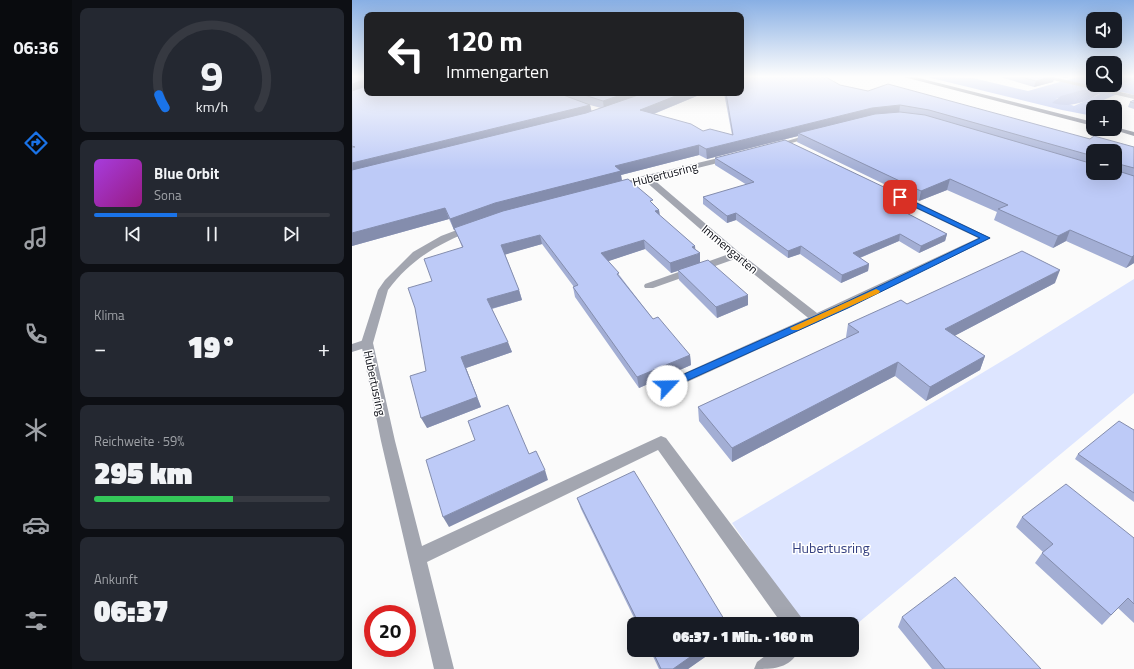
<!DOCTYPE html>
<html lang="de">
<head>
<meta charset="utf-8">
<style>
  :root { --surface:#171b24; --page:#242831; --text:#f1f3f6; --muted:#9ea1a6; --line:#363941; --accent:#1a73e8 }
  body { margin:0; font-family:"Titillium Web",sans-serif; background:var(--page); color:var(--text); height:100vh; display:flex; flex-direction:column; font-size:15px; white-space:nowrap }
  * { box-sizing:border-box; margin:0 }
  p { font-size:13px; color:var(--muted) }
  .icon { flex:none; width:22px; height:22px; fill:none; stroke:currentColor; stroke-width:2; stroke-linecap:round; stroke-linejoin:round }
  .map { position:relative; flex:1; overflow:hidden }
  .panel { display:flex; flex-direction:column; gap:8px; padding:8px; background:#0d0f14; width:280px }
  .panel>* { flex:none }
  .hud { position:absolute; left:12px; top:12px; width:380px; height:84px; border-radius:8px; box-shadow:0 4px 16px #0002; background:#202124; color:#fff; overflow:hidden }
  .controls { position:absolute; left:734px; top:12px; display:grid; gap:8px }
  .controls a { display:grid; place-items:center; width:36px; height:36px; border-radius:8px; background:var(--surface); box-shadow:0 4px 16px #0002; font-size:20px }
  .speed { position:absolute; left:12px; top:605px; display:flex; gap:8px; font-size:20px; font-weight:700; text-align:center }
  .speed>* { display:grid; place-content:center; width:52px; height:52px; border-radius:50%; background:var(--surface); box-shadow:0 4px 16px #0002; line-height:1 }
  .speed .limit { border:6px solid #d22; background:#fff; color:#111 }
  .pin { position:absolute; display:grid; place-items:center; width:34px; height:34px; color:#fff; margin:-17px; border-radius:8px; box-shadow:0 2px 6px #0006 }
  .me { position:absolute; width:44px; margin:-22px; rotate:66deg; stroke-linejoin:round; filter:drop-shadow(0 0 3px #0008) }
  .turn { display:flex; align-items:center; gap:14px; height:84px; padding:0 16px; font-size:18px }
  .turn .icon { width:52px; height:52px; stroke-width:2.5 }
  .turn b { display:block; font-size:28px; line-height:34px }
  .big { font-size:30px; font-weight:800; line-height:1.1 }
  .panel .tile { flex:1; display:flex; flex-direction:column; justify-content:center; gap:6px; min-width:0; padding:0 14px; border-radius:8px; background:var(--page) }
  .panel .dial { align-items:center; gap:0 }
  .dial svg { height:104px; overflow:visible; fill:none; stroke:var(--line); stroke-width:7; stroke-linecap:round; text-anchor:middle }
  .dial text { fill:var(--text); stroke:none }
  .song { display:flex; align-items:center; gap:12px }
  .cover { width:48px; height:48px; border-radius:6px; background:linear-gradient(135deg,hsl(280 70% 55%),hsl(310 70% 35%)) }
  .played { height:4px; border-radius:2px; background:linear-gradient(90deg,var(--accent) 35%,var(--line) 35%) }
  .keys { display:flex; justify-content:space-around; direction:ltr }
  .heat { display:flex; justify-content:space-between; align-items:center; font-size:22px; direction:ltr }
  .charge { height:6px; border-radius:3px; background:linear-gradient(90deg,#34c759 59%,var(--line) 0) }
  .trip { position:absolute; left:275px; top:617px; width:232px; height:40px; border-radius:8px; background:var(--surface); box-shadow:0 4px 16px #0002; font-weight:800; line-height:40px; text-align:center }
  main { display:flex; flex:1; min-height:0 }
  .tabs { display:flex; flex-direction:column; width:72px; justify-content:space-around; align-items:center; background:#090b0e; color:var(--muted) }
  .tabs .icon { width:28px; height:28px }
  .tabs .on { color:var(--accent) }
  .tabs b { font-size:18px; color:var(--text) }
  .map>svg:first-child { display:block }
</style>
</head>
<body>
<main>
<nav class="tabs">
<b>06:36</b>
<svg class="icon on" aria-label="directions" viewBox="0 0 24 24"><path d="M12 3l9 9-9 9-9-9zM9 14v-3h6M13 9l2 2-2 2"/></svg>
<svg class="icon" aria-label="music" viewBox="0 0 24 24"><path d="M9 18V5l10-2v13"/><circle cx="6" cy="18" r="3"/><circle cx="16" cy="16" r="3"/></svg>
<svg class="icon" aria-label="phone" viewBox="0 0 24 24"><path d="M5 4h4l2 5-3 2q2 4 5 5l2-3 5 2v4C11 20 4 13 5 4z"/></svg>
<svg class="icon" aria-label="climate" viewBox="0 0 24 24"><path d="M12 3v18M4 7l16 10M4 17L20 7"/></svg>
<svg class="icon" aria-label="car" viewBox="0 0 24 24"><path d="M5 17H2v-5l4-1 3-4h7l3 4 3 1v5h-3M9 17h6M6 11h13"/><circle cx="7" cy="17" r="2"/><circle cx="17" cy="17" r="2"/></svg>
<svg class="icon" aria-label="filters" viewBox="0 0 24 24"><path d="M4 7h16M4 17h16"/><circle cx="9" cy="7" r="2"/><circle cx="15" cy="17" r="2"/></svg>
</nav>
<section class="panel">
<div class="tile dial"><svg viewBox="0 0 100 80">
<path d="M14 69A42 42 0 1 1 86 69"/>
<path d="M14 69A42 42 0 0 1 9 59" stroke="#1a73e8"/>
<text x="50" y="56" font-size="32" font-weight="700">9</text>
<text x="50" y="72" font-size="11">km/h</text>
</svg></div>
<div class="tile">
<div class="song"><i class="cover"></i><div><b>Blue Orbit</b><p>Sona</p></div></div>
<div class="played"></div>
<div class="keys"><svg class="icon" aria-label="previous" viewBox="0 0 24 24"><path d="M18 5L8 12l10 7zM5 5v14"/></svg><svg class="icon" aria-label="pause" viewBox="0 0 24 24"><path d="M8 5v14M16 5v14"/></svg><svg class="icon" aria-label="next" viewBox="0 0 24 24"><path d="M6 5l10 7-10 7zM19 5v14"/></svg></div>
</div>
<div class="tile"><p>Klima</p>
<div class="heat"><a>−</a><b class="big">19°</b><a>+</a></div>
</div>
<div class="tile"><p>Reichweite · 59%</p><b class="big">295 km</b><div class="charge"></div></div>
<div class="tile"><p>Ankunft</p><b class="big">06:37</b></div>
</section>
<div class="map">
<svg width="782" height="669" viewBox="0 0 782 669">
  <rect width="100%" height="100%" fill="#fbfbfb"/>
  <path fill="#dde5ff" d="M782,279v114l-282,235v-4h-50l-70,-101 285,-171z"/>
  <path fill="#a7b7ee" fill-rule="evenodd" d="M571,76l50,2 55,13 53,-15h12v9l16,3 25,-8v15l-12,-3 -37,16 8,3v5l-31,-6zM733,89l15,5 -26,12 -18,-7z"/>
  <g fill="#98a7dd">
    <path d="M765,76h17v4l-25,8 -12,-3h18v-8z"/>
    <path d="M733,89l15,4c-15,10 -30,15 -48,10l9,-7z"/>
  </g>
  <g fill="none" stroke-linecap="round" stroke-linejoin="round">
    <g fill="#a3a6b0" fill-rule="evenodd">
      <path d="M464,314l6,4 -2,3 -161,74 -5,2 -5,-2 -2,-3 2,-3z"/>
      <path d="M15,339l6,4 -2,3 -19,6v-8z"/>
    </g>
    <g fill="#a3a6b0" fill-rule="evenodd">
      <path d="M684,76h12l86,19v4z"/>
      <path d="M462,133l4,2 -2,1 -42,12 -4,-2z"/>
      <path d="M379,155h3v4l-81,20 87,74 77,60 161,-75 -86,-41v-4h6l93,45 -175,84 -4,-1 -77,-62 -82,29h-8l-1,-2 1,-2 84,-30 -84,-73 -28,7 -4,-2 30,-10z"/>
      <path d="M118,225l3,1v4c-35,14 -62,29 -85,60l-15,53 22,98 27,105 239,-110 5,2 135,179 3,7h-22l-124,-174 -231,112 27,107h-20l-53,-228 -20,-98 17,-53 7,-10 28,-28 28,-16z"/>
      <path d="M421,650h26c-9,19 -26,19 -45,19l3,-7z"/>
    </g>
    <g fill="#797d8c" fill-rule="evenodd">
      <path d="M548,76h11l182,46v4z"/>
      <path d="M763,127l19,5v4l-23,-7h4z"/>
    </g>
  </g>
  <g fill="#a3aed4" fill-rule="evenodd">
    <path d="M0,76h15v17h337l-50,21 49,17 29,4 -8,-42h17v-17h4v2l95,7 250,54 44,8v116l-8,5 -60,-27 -13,7 -59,-28 3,-8 -50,-22 -28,11 -122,-59 1,-6 -91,23 -8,-4 -78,20 1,6 37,29 1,6 35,30v3l5,4v9l48,43 -31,13 -38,-38 -1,-9 -7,2 -26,-24 -37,12 12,15 33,43 37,36 1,10 -52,23 -64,-91 -2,-10h1l-32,-43 -37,10 14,36 3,10 -30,9 20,43 -46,16 15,39 -54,21 -1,-57 6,-90 30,-34 -7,-18 -1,1 -5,-11 -97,27zM238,105l11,3 -9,4zM741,151h22v22h-22z"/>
    <path d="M645,76h58l-2,6 -19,5z"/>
    <path d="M704,76h16l-7,2z"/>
    <path d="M782,100v9l-6,-2 2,-5z"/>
    <path d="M363,158l193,48 -9,3 48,25 -2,7 -26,12 -20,-12 -39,17 9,6 -1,7 -27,12 -41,-29 -12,4 -52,-38 -9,3 -24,-19v-7l44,-12 -32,-20z"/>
    <path d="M703,283l-101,53 31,20 -5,14 -54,31 -31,-25 -163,86 -33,-41 -1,-14 149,-69 -1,-1 2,-13 59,-20z"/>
    <path d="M782,430v72l-59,-43 3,-5z"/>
    <path d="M225,498l150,126h-90l-56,-115z"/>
    <path d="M670,517l112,21v85l-16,-15 -16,17 -67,-62 7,-10 1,-1 -27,-25z"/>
    <path d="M550,617l139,52h-109l-34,-42z"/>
    <path d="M298,650h65l-27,19h-29z"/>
  </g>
  <g fill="#848dad">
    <path d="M389,76h4v3l-4,2z"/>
    <path d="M703,76l-2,6 -19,5 2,-6z"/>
    <path d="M714,76h6l-7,2z"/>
    <path d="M11,80l4,9 -15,4v-9z"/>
    <path d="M275,93h26l-49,16 -1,-8z"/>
    <path d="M331,93h21l-63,26 -1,-9z"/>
    <path d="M238,105l2,9 -240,60v-11z"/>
    <path d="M548,105l-1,9 -101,19v3l-91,23 -1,-10 166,-41z"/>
    <path d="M347,145v10l-78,20 1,6 -123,33 -45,16 -4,-11 45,-16 120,-37z"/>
    <path d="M598,179l-3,11 -28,11 2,-10z"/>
    <path d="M557,199l-1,7 -17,6 2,-6z"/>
    <path d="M93,208l4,11 -97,27v-13z"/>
    <path d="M307,210l1,9 -5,-8z"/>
    <path d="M384,213v7l-9,3v-7z"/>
    <path d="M718,230l-4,11 -13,7 5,-12z"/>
    <path d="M548,234l-1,7 -47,20 1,-8z"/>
    <path d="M595,234l-2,7 -26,12 2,-7z"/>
    <path d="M188,235l2,9 -38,11 -3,-10z"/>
    <path d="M292,240l1,9 -42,14 -2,-10z"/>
    <path d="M343,246l1,9 4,-2v10l-29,10 -1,-10 22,-16z"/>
    <path d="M449,246l-1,8 -12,4v-7z"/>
    <path d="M782,255v8l-8,5 6,-11z"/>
    <path d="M517,264l-1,7 -27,12 1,-8z"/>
    <path d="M708,270l-5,13 -114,60 4,-14z"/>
    <path d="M167,290l3,10 -32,9 -3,-10z"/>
    <path d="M396,295v10l-31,13 -1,-11z"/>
    <path d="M156,342l4,10 -46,16 15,39 -54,21 -6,-10 40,-61z"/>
    <path d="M338,355l1,10 -52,23 -2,-11z"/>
    <path d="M633,356l-5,14 -54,31 4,-14z"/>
    <path d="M546,362l-3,14 -163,86v-14z"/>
    <path d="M193,470l3,10 -99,47 -6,-10z"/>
    <path d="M348,650h15l-27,19h-15z"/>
  </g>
  <g fill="#bdcaf7" stroke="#848dad">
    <path d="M0,76h15v17h191l32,12 -238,58v-16h3l-3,-1v-55l14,-5 1,-2 -4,-4 -11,4z"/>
    <path d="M398,76h74l16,9 28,6 20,-7 202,55 4,-3 40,11v21l-19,-5v-12h-22v5l-164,-46 -29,-5 -28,3 -166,41 -7,-4 -84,21 6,5 -126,32 -45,16 -5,-11 -93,25v-63l234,-57 58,-20h39l-43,17 51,14 12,7 7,-2 23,6 -7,-42h15v-13z"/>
    <path d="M666,76h36l-18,5z"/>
    <path d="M226,93h49l-24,8z"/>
    <path d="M782,100v3l-4,-1z"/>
    <path d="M548,112l25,3 168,49v9h22v-3l19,6v79l-2,2 -62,-27 -12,6 -60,-27 10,-4 -58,-26 -29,12 -123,-58 77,-19z"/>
    <path d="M433,140l124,59 -16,7 54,28 -26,12 -21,-12 -47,19 16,11 -27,11 -41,-29 -13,5 -52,-38 -9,3 -24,-19 51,-15 -39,-24z"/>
    <path d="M276,179l25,21 -3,1 9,9 -4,1 40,35 -3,1 8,6 -30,10 -26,-23 -43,13 18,20 -2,1 36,45 5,-2 32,38 -53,22 -64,-90 5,-2 -38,-50 -39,10 18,45 -32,9 21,43 -47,15 16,40 -56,21 -11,-42 16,-5 -11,-63 -7,-20 24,-7 -8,-22 39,-12 -9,-19 49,-17z"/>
    <path d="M670,251l38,19 -115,59 40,27 -55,31 -32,-25 -166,86 -34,-41 161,-75 -11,-8 53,-24 6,4z"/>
    <path d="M356,260l40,35 -32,12 -38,-37z"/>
    <path d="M156,405l21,49 7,-3 9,19 -102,47 -17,-57 49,-20 -7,-19z"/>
    <path d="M767,421l15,9v63l-56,-39z"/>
    <path d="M282,471l93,153h-88l-62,-126z"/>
    <path d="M714,484l68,54v66l-6,-6 -17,17 -69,-62 11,-9 -31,-27z"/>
    <path d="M603,577l86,92h-96l-43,-52z"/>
    <path d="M300,650h48l-27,19h-12z"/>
  </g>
  <linearGradient id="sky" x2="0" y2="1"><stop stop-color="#88afe4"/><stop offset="0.45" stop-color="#fdfdfd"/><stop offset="1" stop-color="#fdfdfd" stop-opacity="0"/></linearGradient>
  <rect width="782" height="170" fill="url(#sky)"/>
  <path fill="#1a73e8" stroke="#114b97" d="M546,196h4l88,42 -142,70 -177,80h-7l-2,-2 2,-3 178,-79 138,-66 -82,-39z"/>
  <path fill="#f59e0b" d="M524,289l4,2 -1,2 -81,37h-6l-2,-2z"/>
  <g text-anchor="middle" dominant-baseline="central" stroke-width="3" stroke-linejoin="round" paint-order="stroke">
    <g font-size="12" fill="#0d0f17" stroke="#fff">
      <text transform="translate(313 174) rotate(-14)">Hubertusring</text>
      <text transform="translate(378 249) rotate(40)">Immengarten</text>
      <text transform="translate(23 383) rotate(78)">Hubertusring</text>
    </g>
    <g font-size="14" fill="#313d7f" stroke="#fff">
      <text x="479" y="547">Hubertusring</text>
    </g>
  </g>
</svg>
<div class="controls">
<a><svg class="icon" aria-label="sound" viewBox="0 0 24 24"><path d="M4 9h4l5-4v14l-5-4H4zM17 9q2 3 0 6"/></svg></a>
<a><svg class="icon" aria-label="search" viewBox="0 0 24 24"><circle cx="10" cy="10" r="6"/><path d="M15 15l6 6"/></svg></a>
<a>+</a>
<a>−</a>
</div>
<div class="speed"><div class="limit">20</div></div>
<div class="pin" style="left:548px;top:197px;background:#d93025"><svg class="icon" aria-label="arrive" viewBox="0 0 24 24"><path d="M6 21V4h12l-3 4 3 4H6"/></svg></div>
<svg class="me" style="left:315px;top:386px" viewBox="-20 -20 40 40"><circle r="19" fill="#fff"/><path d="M0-13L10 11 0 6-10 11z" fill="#1a73e8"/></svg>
<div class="trip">06:37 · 1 Min. · 160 m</div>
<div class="hud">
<div class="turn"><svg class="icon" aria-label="left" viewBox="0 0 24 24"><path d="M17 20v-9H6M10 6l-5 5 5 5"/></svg><div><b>120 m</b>Immengarten</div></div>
</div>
</div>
</main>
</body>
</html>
